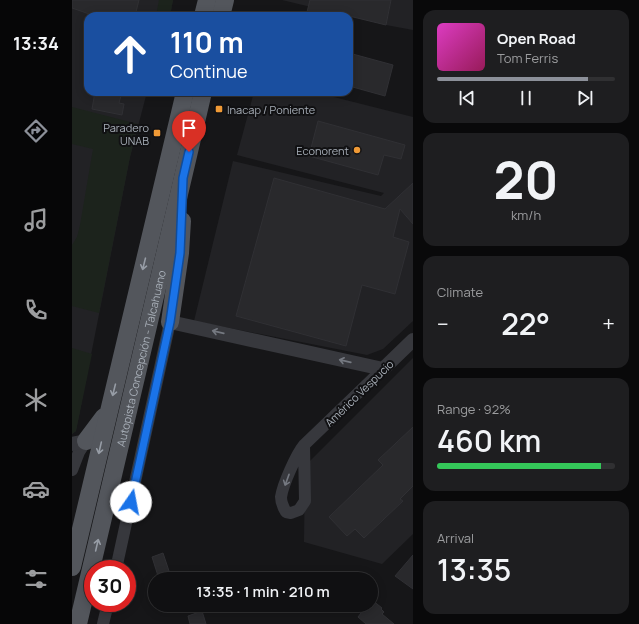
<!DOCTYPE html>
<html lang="en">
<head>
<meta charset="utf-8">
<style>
  :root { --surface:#101012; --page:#1e1e20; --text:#f1f3f6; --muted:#9c9d9f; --line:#303032; --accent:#8c9099 }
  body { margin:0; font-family:Manrope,sans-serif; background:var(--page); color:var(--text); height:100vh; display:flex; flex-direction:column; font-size:15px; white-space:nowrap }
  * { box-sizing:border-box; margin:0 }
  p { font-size:13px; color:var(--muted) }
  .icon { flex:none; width:22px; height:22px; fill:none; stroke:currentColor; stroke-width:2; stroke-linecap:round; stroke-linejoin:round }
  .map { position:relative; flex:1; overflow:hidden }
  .drawer { display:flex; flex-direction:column; gap:10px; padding:10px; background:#09090a; width:226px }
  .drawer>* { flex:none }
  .hud { position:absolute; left:12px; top:12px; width:269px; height:84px; border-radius:12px; box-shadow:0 2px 10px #0003,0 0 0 1px var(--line); background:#1a4fa0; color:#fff; overflow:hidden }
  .speed { position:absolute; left:12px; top:560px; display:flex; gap:8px; font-size:20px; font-weight:700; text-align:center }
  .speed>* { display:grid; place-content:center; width:52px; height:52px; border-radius:50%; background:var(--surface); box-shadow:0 2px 10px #0003,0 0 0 1px var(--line); line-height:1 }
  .speed .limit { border:6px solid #d22; background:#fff; color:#111 }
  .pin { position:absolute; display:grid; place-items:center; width:34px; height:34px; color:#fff; margin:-41px -17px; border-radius:50% 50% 50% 0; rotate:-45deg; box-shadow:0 0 4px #0007 }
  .pin .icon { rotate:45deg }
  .me { position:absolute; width:44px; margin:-22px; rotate:12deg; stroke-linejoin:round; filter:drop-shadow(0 0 3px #0008) }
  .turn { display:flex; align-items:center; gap:14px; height:84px; padding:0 20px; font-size:18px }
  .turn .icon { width:52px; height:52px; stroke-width:2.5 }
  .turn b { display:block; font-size:28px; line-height:34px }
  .big { font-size:30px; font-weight:600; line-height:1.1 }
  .drawer .widget { flex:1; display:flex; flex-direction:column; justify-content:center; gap:6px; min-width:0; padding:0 14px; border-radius:12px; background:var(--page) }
  .drawer .dial { align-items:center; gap:0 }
  .dial b { font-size:52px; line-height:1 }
  .song { display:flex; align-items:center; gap:12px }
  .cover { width:48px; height:48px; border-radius:6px; background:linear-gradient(135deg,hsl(310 70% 55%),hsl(330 70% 35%)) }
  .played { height:4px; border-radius:2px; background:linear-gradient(90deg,var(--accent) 85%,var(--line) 85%) }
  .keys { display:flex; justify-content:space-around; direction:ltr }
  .heat { display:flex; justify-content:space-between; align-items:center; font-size:22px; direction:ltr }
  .charge { height:6px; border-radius:3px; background:linear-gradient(90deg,#34c759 92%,var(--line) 0) }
  .trip { position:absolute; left:76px; top:572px; width:230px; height:40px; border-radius:20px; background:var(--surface); box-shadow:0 2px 10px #0003,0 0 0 1px var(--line); font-weight:600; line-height:40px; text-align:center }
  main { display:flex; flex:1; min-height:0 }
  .tab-bar { display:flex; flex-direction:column; width:72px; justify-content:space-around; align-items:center; background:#060607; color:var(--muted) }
  .tab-bar .icon { width:28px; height:28px }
  .tab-bar .selected { color:var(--accent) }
  .tab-bar b { font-size:18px; color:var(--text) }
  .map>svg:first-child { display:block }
</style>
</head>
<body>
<main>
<nav class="tab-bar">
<b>13:34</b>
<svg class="icon selected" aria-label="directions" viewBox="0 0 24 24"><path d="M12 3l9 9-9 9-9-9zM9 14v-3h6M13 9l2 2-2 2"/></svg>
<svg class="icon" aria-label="music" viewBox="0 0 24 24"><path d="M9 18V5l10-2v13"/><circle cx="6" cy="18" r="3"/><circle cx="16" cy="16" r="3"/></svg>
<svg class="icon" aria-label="phone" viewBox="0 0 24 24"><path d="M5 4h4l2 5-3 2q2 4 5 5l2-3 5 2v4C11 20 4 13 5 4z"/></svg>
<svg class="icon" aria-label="climate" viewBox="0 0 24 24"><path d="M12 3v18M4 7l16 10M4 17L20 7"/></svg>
<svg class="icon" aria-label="car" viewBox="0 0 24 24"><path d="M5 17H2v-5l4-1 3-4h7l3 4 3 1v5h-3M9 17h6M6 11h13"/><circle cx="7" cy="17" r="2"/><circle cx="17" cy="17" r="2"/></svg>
<svg class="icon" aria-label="filters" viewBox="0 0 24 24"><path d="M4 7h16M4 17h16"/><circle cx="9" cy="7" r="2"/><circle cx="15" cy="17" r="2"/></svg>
</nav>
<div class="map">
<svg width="341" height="624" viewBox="0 0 341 624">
  <rect width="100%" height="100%" fill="#161618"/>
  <g fill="#222225">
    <path d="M0,0h101l-3,16h-82v76h59l-17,65 -54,274 -4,3z"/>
    <path d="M210,0h131v30l-27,-5z"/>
    <path d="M182,92h60l99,25v204l-30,28 -16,6 -173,-34 39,-160 148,35 3,-3 -147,-38z"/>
    <path d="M341,358v176l-31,30 -78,-22 1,-76z"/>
  </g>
  <g fill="#1c231c">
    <path d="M87,0h14l-3,16h-14z"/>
    <path d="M0,107l66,17 -8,33 -31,156 -27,-7v-61l5,-8 3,-12 13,-76 -21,-5z"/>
    <path d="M0,348l20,6 -16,77 -4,3z"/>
  </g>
  <g fill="#29292c" stroke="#303034">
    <path d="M0,0h67l-4,16h-40l-23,-8z"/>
    <path d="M238,0h81l-5,25 -37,-9h-43z"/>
    <path d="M277,53l44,12 -8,31 -36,-10z"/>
    <path d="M23,92h27l-3,11 5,1 -2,11 -30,-6z"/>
    <path d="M246,121l87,24 -4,14 -17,-4 -6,20 -69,-19z"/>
    <path d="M202,178l111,31 28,-26v41l-13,-15 -7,28 16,5 -14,52 -33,-9 -16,61 -110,-30z"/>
    <path d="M341,427v59l-13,13 3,2 -39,37 -9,-9 -8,7 -18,-19 54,-52 -5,-5z"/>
    <path d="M91,553l6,18 2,8h-12l-7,-22z"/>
    <path d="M341,555v34l-18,-13z"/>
    <path d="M300,600l10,8 -1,1 3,3 -2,2 12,10h-28l-8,-7 9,-12h4z"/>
    <path d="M130,611l4,13h-16l-2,-8z"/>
  </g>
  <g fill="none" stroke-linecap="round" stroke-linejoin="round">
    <g stroke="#37383d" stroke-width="12">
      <path d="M232,445l1,56 -6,9 -8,3 -5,-1c-3,-5 -5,-9 -5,-15 2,-13 15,-42 23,-52l79,-76"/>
      <path d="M0,470l7,-18 7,-11"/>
      <path d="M44,569l54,-247"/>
      <path d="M31,624l5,-21"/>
    </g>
    <g stroke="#37383d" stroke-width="14">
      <path d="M98,322l213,47 30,-29"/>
      <path d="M0,444l14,-3"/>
    </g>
    <g stroke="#53565c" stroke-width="18">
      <path d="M131,16l4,-16"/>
      <path d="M149,16l4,-16"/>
      <path d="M98,322l10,-69 2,-32"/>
      <path d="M14,441l18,-24"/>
      <path d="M0,567l113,-475"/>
      <path id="s1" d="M6,624l125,-532"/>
    </g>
  </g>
  <defs><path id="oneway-shaft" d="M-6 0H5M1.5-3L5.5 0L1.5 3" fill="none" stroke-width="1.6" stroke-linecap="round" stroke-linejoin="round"/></defs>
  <g stroke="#979da6">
    <use href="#oneway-shaft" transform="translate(72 264) rotate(104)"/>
    <use href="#oneway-shaft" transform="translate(42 390) rotate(104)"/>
    <use href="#oneway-shaft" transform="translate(28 448) rotate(103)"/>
    <use href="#oneway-shaft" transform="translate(25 545) rotate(-77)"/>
  </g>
  <g stroke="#757981">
    <use href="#oneway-shaft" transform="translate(146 332) rotate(-167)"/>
    <use href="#oneway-shaft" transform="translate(273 361) rotate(-167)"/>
    <use href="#oneway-shaft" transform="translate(215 480) rotate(110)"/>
  </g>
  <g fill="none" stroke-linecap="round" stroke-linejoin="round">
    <defs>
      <path id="route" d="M59,502l39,-180 10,-69 3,-75 6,-26"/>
    </defs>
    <use href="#route" stroke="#114b97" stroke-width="10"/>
    <use href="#route" stroke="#1a73e8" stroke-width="7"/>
  </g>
  <g fill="#f09a36" stroke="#111113" stroke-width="1.5">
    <rect x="143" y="105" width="8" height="8" rx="2"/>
    <rect x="81" y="129" width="8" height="8" rx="2"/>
    <circle cx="285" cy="150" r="4"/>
  </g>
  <g text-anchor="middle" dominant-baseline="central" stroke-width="4" stroke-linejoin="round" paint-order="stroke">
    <g font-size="11" fill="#a8afb8" stroke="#111113" text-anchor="end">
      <text x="155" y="109" text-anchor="start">Inacap / Poniente</text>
      <text x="77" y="127">Paradero<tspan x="77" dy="13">UNAB</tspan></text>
      <text x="277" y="150">Econorent</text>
    </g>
    <g font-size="11" fill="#a8afb8" stroke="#111113">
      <text stroke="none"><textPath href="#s1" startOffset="273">Autopista Concepción - Talcahuano</textPath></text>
      <text transform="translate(287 393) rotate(-44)">Américo Vespucio</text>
    </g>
  </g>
</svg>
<div class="speed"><div class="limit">30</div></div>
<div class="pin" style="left:117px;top:152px;background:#d93025"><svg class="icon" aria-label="arrive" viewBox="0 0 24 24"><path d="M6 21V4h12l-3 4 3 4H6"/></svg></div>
<svg class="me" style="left:59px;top:502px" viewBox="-20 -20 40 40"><circle r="19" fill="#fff"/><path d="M0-13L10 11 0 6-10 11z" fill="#1a73e8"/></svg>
<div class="trip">13:35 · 1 min · 210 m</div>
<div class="hud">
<div class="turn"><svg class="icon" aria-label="ahead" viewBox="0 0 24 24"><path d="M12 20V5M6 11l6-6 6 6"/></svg><div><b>110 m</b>Continue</div></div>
</div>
</div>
<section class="drawer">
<div class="widget">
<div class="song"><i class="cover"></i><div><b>Open Road</b><p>Tom Ferris</p></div></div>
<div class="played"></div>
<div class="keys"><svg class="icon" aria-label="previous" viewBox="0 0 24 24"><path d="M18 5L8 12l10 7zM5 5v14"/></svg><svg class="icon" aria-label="pause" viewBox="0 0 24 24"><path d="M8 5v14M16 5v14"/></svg><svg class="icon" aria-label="next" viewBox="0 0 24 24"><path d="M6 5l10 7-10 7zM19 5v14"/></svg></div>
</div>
<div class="widget dial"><b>20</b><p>km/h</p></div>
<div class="widget"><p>Climate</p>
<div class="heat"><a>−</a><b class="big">22°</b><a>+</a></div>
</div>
<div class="widget"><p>Range · 92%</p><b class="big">460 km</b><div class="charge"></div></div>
<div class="widget"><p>Arrival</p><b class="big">13:35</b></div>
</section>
</main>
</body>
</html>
